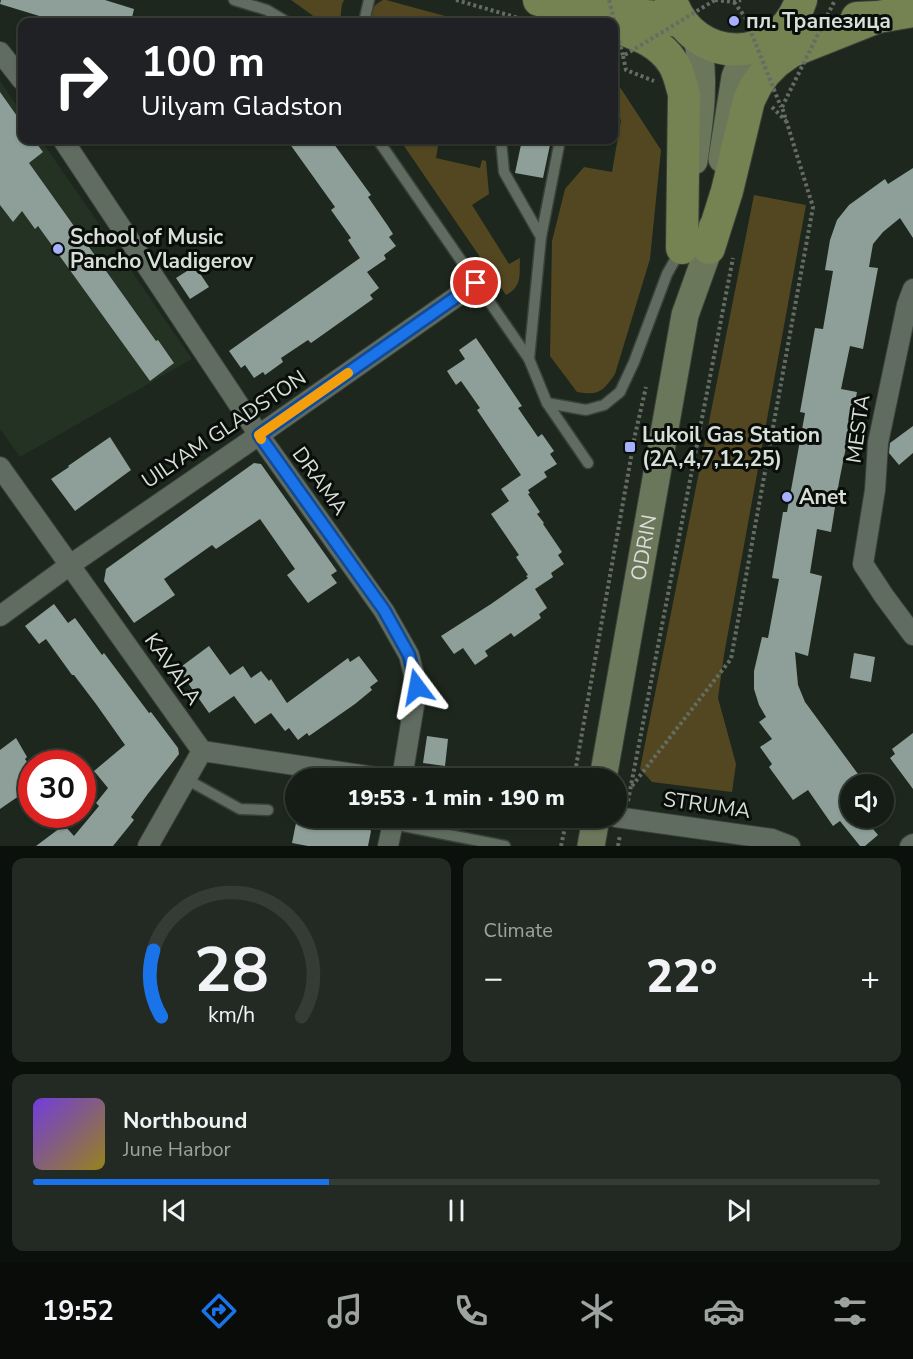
<!DOCTYPE html>
<html lang="en">
<head>
<meta charset="utf-8">
<style>
  :root { --surface:#161d16; --page:#232a23; --text:#f1f3f6; --muted:#9ea2a1; --line:#353b35; --accent:#1a73e8 }
  body { margin:0; font-family:"Nunito Sans",sans-serif; background:var(--page); color:var(--text); height:100vh; display:flex; flex-direction:column; font-size:22px; white-space:nowrap }
  * { box-sizing:border-box; margin:0 }
  p { font-size:20px; color:var(--muted) }
  .icon { flex:none; width:33px; height:33px; fill:none; stroke:currentColor; stroke-width:2; stroke-linecap:round; stroke-linejoin:round }
  .map { position:relative; height:846px; overflow:hidden }
  .drawer { display:flex; flex-direction:column; gap:12px; padding:12px; background:#0c100c; flex:1 }
  .drawer>* { flex:none }
  .guide { position:absolute; left:18px; top:18px; width:600px; height:126px; border-radius:12px; box-shadow:0 2px 4px #0004,0 0 0 2px var(--line); background:#202124; color:#fff; overflow:hidden }
  .buttons { position:absolute; left:840px; top:774px; display:grid; gap:12px }
  .buttons a { display:grid; place-items:center; width:54px; height:54px; border-radius:50%; background:var(--surface); box-shadow:0 2px 4px #0004,0 0 0 2px var(--line); font-size:30px }
  .speed { position:absolute; left:18px; top:750px; display:flex; gap:12px; font-size:30px; font-weight:700; text-align:center }
  .speed>* { display:grid; place-content:center; width:78px; height:78px; border-radius:50%; background:var(--surface); box-shadow:0 2px 4px #0004,0 0 0 2px var(--line); line-height:1 }
  .speed .limit { border:9px solid #d22; background:#fff; color:#111 }
  .pin { position:absolute; display:grid; place-items:center; width:51px; height:51px; color:#fff; margin:-26px; border:3px solid #fff; border-radius:50%; box-shadow:0 2px 6px #0007 }
  .me { position:absolute; width:66px; margin:-33px; rotate:347deg; stroke-linejoin:round; filter:drop-shadow(0 0 4px #0008) }
  .turn { display:flex; align-items:center; gap:21px; height:126px; padding:0 24px; font-size:27px }
  .turn .icon { width:78px; height:78px; stroke-width:2.5 }
  .turn b { display:block; font-size:42px; line-height:51px }
  .big { font-size:45px; font-weight:800; line-height:1.1 }
  .drawer .widget { flex:1; display:flex; flex-direction:column; justify-content:center; gap:9px; min-width:0; padding:0 21px; border-radius:12px; background:var(--page) }
  .drawer .dial { align-items:center; gap:0 }
  .dial svg { height:156px; overflow:visible; fill:none; stroke:var(--line); stroke-width:7; stroke-linecap:round; text-anchor:middle }
  .dial text { fill:var(--text); stroke:none }
  .song { display:flex; align-items:center; gap:18px }
  .cover { width:72px; height:72px; border-radius:9px; background:linear-gradient(135deg,hsl(260 70% 55%),hsl(50 70% 35%)) }
  .played { height:6px; border-radius:3px; background:linear-gradient(90deg,var(--accent) 35%,var(--line) 35%) }
  .keys { display:flex; justify-content:space-around; direction:ltr }
  .heat { display:flex; justify-content:space-between; align-items:center; font-size:33px; direction:ltr }
  .drawer .tiles { flex:1; display:grid; gap:12px; grid-template-columns:1fr 1fr }
  .widget:last-child { grid-column:span 2 }
  .trip { position:absolute; left:285px; top:768px; width:342px; height:60px; border-radius:30px; background:var(--surface); box-shadow:0 2px 4px #0004,0 0 0 2px var(--line); font-weight:800; line-height:60px; text-align:center }
  .menu { display:flex; height:96px; justify-content:space-around; align-items:center; background:#090c09; color:var(--muted) }
  .menu .icon { width:42px; height:42px }
  .menu .on { color:var(--accent) }
  .menu b { font-size:27px; color:var(--text) }
  .map>svg:first-child { display:block }
</style>
</head>
<body>
<div class="map">
<svg width="913" height="846" viewBox="0 0 913 846">
  <rect width="100%" height="100%" fill="#1d271d"/>
  <path fill="#243224" d="M0,81l22,32v27h19l151,219 -172,98 -20,-28z"/>
  <g fill="#534721">
    <path d="M291,0h53l-2,4 -2,18h-22l-6,-7z"/>
    <path d="M383,0h3l81,22h-96c-2,-11 2,-17 12,-22z"/>
    <path d="M614,78l47,72 -11,109 -35,115c-12,17 -16,22 -38,18l-27,-36 2,-115 13,-52 19,-22 28,5 9,-52 -7,-8z"/>
    <path d="M400,140h39l-3,18 44,10 2,-8 4,1 3,33 -17,11 37,59 11,-6c-1,17 3,28 -14,37z"/>
    <path d="M754,195l52,10 -82,450 -6,43 18,66 -4,28 -80,-10 -12,-13z"/>
  </g>
  <g fill="#8e9f99">
    <path d="M1,0h104l29,9 -3,13h-72l-59,-18z"/>
    <path d="M0,92l22,31v17h12l9,12 -14,11 127,178 2,-1 16,23 -24,18 -112,-155 -3,3 -13,-18 -9,11 -13,-17z"/>
    <path d="M287,140h44l40,55 -3,2 20,29 5,8 -4,3 7,9 -12,9 2,4 -19,13 12,16 -9,7 3,4 -62,44 -3,-3 -27,18 2,4 -18,13 -2,-3 -9,6 -9,-13 -4,3 -12,-17 131,-93 -12,-18 3,-2 -20,-28 4,-3z"/>
    <path d="M522,140h29l-8,38 -28,-5z"/>
    <path d="M913,168v70l-13,-20 -17,14 -10,12 -4,23 9,1 -15,81 -13,-3 -9,43 16,3 -18,90 -8,50 -14,-3 -7,44 12,3 -14,80 -13,-4 3,33 7,17 53,72 -9,6 1,3v35h14l14,17 -13,11h-5l-20,-25 -7,5 -25,-36 -15,10 -24,-33 3,-3 -12,-17 12,-8 -13,-17 7,-5 -7,-12 -5,-16v-18l8,-34 6,1 11,-59 -7,-1 11,-66h4l18,-99 -5,-1 15,-84 8,1 10,-58 -8,-1 5,-30 7,-20 12,-15 36,-26 3,5z"/>
    <path d="M195,266l14,21 -19,12 -14,-21z"/>
    <path d="M476,338l46,68 -4,2 20,29 4,-3 12,17 -4,3 7,10 -13,8 3,5 -19,13 2,3 -2,1 12,18 -3,2 7,9 -1,1 19,28 -4,3 6,9 -13,9 2,4 -18,12 12,19 -8,6 2,4 -27,19 -3,-4 -26,18 3,5 -13,9 -12,-17 -9,6 -13,-18 50,-32 37,-26 -2,-2 2,-1 -12,-18 3,-2 -28,-41 18,-13 -8,-12 20,-14 -44,-65 3,-2 -19,-27 -5,4 -9,-14 18,-12 -6,-9z"/>
    <path d="M913,426v27l-14,12 -10,-12 1,-10z"/>
    <path d="M110,437l21,33 -56,41 -24,-32 18,-12 -1,-1z"/>
    <path d="M254,463l7,1 76,107 -6,4 6,8 -29,20 -21,-28 8,-6 -35,-50 -44,30 -4,-4 -48,34 11,16 -41,28 -30,-42 2,-12z"/>
    <path d="M54,604l14,19 7,-5 27,37 2,-2 45,60 2,-1 27,36 1,6 -32,41 -16,22 3,3 -21,26h-77l28,-21 10,11 25,-30 -3,-3 12,-15 -14,-17 31,-26 -29,-41 -22,-29h-2l-26,-36 -7,5 -14,-18z"/>
    <path d="M209,646l21,29 13,-9 8,12 10,-7 8,10 2,-2 16,24 61,-45 2,4 9,-6 19,25 -8,6 2,3 -17,14 -46,32 -2,-3 -9,7 -9,-12 -4,3 -14,-18 -16,11 -21,-28 -25,17 -31,-44z"/>
    <path d="M854,653l21,4 -4,25 -21,-4z"/>
    <path d="M913,733v56l-23,-31 5,-4 -3,-5z"/>
    <path d="M427,736l21,3 -3,27 -22,-3z"/>
    <path d="M16,738l11,19 -2,2 7,10v18l-32,22v-59z"/>
    <path d="M297,818h65l9,13 -3,15h-60l-16,-3z"/>
  </g>
  <g fill="none" stroke-linecap="round" stroke-linejoin="round">
    <defs>
      <g id="lane">
        <path d="M234,0l33,10 20,12"/>
        <path d="M364,22l5,-22"/>
        <path d="M378,140l151,219 18,44 41,60"/>
        <path d="M501,140l3,32 37,65"/>
        <path d="M529,359l12,-122 19,-97"/>
        <path d="M547,403l39,7 18,-5 16,-13 14,-30 33,-88 13,-23"/>
        <path d="M186,779l54,30 28,1"/>
        <path d="M393,824l112,22"/>
      </g>
      <g id="street">
        <path d="M0,52l22,28"/>
        <path d="M63,140l196,295 125,176 25,44 8,32 -15,91"/>
        <path d="M913,289l-6,16 -29,138 -3,47 -12,74 21,32 29,39"/>
        <path d="M0,467l202,284 179,27"/>
        <path d="M0,616l70,-51 189,-130 217,-152"/>
        <path d="M616,817l156,22 18,7"/>
        <path d="M148,846l54,-95"/>
        <path d="M388,846l6,-28"/>
        <path d="M910,846l3,-2"/>
      </g>
      <g id="secondary">
        <path d="M722,159l13,-82 5,-13 11,-16"/>
        <path d="M694,161c6,-43 12,-81 3,-124"/>
        <path id="s1" d="M603,778l82,-463 24,-67 3,-21"/>
        <path d="M591,846l5,-28"/>
      </g>
      <g id="primary">
        <path d="M539,0l34,10 85,7 24,5"/>
        <path d="M671,0c22,66 108,66 130,0"/>
        <path d="M857,18l21,-1 35,-6"/>
        <path d="M614,26c22,8 45,15 59,37 6,9 8,21 11,31l-2,154"/>
        <path d="M709,248l18,-57 22,-91 7,-14 9,-13 11,-11 14,-10 88,-35"/>
      </g>
    </defs>
    <use href="#lane" stroke="#394139" stroke-width="13"/>
    <use href="#street" stroke="#394139" stroke-width="22"/>
    <use href="#secondary" stroke="#394139" stroke-width="29"/>
    <use href="#primary" stroke="#394139" stroke-width="34"/>
    <g stroke="#646c64" stroke-width="4" stroke-dasharray="3 3" stroke-linecap="butt">
      <path d="M456,0l66,19"/>
      <path d="M715,0l19,2 7,-2"/>
      <path d="M623,56l3,14 28,11"/>
      <path d="M772,107l14,14"/>
      <path d="M574,778l61,-343 11,-48"/>
      <path d="M632,786l99,-127 82,-452 -31,-100"/>
      <path d="M628,801l105,-543"/>
      <path d="M561,846l6,-28"/>
      <path d="M618,846l2,-11"/>
    </g>
    <use href="#lane" stroke="#616c61" stroke-width="10"/>
    <use href="#street" stroke="#616c61" stroke-width="20"/>
    <use href="#secondary" stroke="#6b775a" stroke-width="27"/>
    <use href="#primary" stroke="#758252" stroke-width="32"/>
    <g stroke="#646c64" stroke-width="4" stroke-dasharray="3 3" stroke-linecap="butt">
      <path d="M609,0l14,56 92,-56"/>
      <path d="M734,2l11,15 36,90"/>
      <path d="M782,107l53,-107"/>
    </g>
  </g>
  <g fill="none" stroke-linecap="round" stroke-linejoin="round">
    <defs>
      <path id="route" d="M417,687l-8,-32 -25,-45 -125,-175 217,-152"/>
    </defs>
    <use href="#route" stroke="#114b97" stroke-width="15"/>
    <use href="#route" stroke="#1a73e8" stroke-width="10"/>
    <path stroke="#f59e0b" stroke-width="10" d="M261,439l-2,-4 89,-62"/>
  </g>
  <g fill="#a5b1fc" stroke="#0a0e0a" stroke-width="2">
    <circle cx="734" cy="21" r="6"/>
    <circle cx="58" cy="249" r="6"/>
    <rect x="624" y="441" width="12" height="12" rx="3"/>
    <circle cx="787" cy="497" r="6"/>
  </g>
  <g text-anchor="middle" dominant-baseline="central" stroke-width="6" stroke-linejoin="round" paint-order="stroke">
    <g font-size="21" font-weight="bold" fill="#d8ded8" stroke="#0a0e0a" text-anchor="start">
      <text x="746" y="21">пл. Трапезица</text>
      <text x="70" y="237">School of Music<tspan x="70" dy="24">Pancho Vladigerov</tspan></text>
      <text x="642" y="435">Lukoil Gas Station<tspan x="642" dy="24">(2A,4,7,12,25)</tspan></text>
      <text x="799" y="497">Anet</text>
    </g>
    <g font-size="21" fill="#d8ded8" stroke="#0a0e0a">
      <text transform="translate(224 429) rotate(-34)">UILYAM GLADSTON</text>
      <text transform="translate(858 429) rotate(-82)">MESTA</text>
      <text transform="translate(320 481) rotate(54)">DRAMA</text>
      <text stroke="none"><textPath href="#s1" startOffset="234">ODRIN</textPath></text>
      <text transform="translate(173 669) rotate(55)">KAVALA</text>
      <text transform="translate(707 805) rotate(8)">STRUMA</text>
    </g>
  </g>
</svg>
<div class="buttons">
<a><svg class="icon" aria-label="sound" viewBox="0 0 24 24"><path d="M4 9h4l5-4v14l-5-4H4zM17 9q2 3 0 6"/></svg></a>
</div>
<div class="speed"><div class="limit">30</div></div>
<div class="pin" style="left:476px;top:283px;background:#d93025"><svg class="icon" aria-label="arrive" viewBox="0 0 24 24"><path d="M6 21V4h12l-3 4 3 4H6"/></svg></div>
<svg class="me" style="left:417px;top:687px" viewBox="-20 -20 40 40"><path d="M0-17L14 15 0 8-14 15z" fill="#1a73e8" stroke="#fff" stroke-width="4"/></svg>
<div class="trip">19:53 · 1 min · 190 m</div>
<div class="guide">
<div class="turn"><svg class="icon" aria-label="right" viewBox="0 0 24 24"><path d="M7 20v-9h11M14 6l5 5-5 5"/></svg><div><b>100 m</b>Uilyam Gladston</div></div>
</div>
</div>
<section class="drawer">
<div class="tiles">
<div class="widget dial"><svg viewBox="0 0 100 80">
<path d="M14 69A42 42 0 1 1 86 69"/>
<path d="M14 69A42 42 0 0 1 10 35" stroke="#1a73e8"/>
<text x="50" y="56" font-size="32" font-weight="700">28</text>
<text x="50" y="72" font-size="11">km/h</text>
</svg></div>
<div class="widget"><p>Climate</p>
<div class="heat"><a>−</a><b class="big">22°</b><a>+</a></div>
</div>
<div class="widget">
<div class="song"><i class="cover"></i><div><b>Northbound</b><p>June Harbor</p></div></div>
<div class="played"></div>
<div class="keys"><svg class="icon" aria-label="previous" viewBox="0 0 24 24"><path d="M18 5L8 12l10 7zM5 5v14"/></svg><svg class="icon" aria-label="pause" viewBox="0 0 24 24"><path d="M8 5v14M16 5v14"/></svg><svg class="icon" aria-label="next" viewBox="0 0 24 24"><path d="M6 5l10 7-10 7zM19 5v14"/></svg></div>
</div>
</div>
</section>
<nav class="menu">
<b>19:52</b>
<svg class="icon on" aria-label="directions" viewBox="0 0 24 24"><path d="M12 3l9 9-9 9-9-9zM9 14v-3h6M13 9l2 2-2 2"/></svg>
<svg class="icon" aria-label="music" viewBox="0 0 24 24"><path d="M9 18V5l10-2v13"/><circle cx="6" cy="18" r="3"/><circle cx="16" cy="16" r="3"/></svg>
<svg class="icon" aria-label="phone" viewBox="0 0 24 24"><path d="M5 4h4l2 5-3 2q2 4 5 5l2-3 5 2v4C11 20 4 13 5 4z"/></svg>
<svg class="icon" aria-label="climate" viewBox="0 0 24 24"><path d="M12 3v18M4 7l16 10M4 17L20 7"/></svg>
<svg class="icon" aria-label="car" viewBox="0 0 24 24"><path d="M5 17H2v-5l4-1 3-4h7l3 4 3 1v5h-3M9 17h6M6 11h13"/><circle cx="7" cy="17" r="2"/><circle cx="17" cy="17" r="2"/></svg>
<svg class="icon" aria-label="filters" viewBox="0 0 24 24"><path d="M4 7h16M4 17h16"/><circle cx="9" cy="7" r="2"/><circle cx="15" cy="17" r="2"/></svg>
</nav>
</body>
</html>
